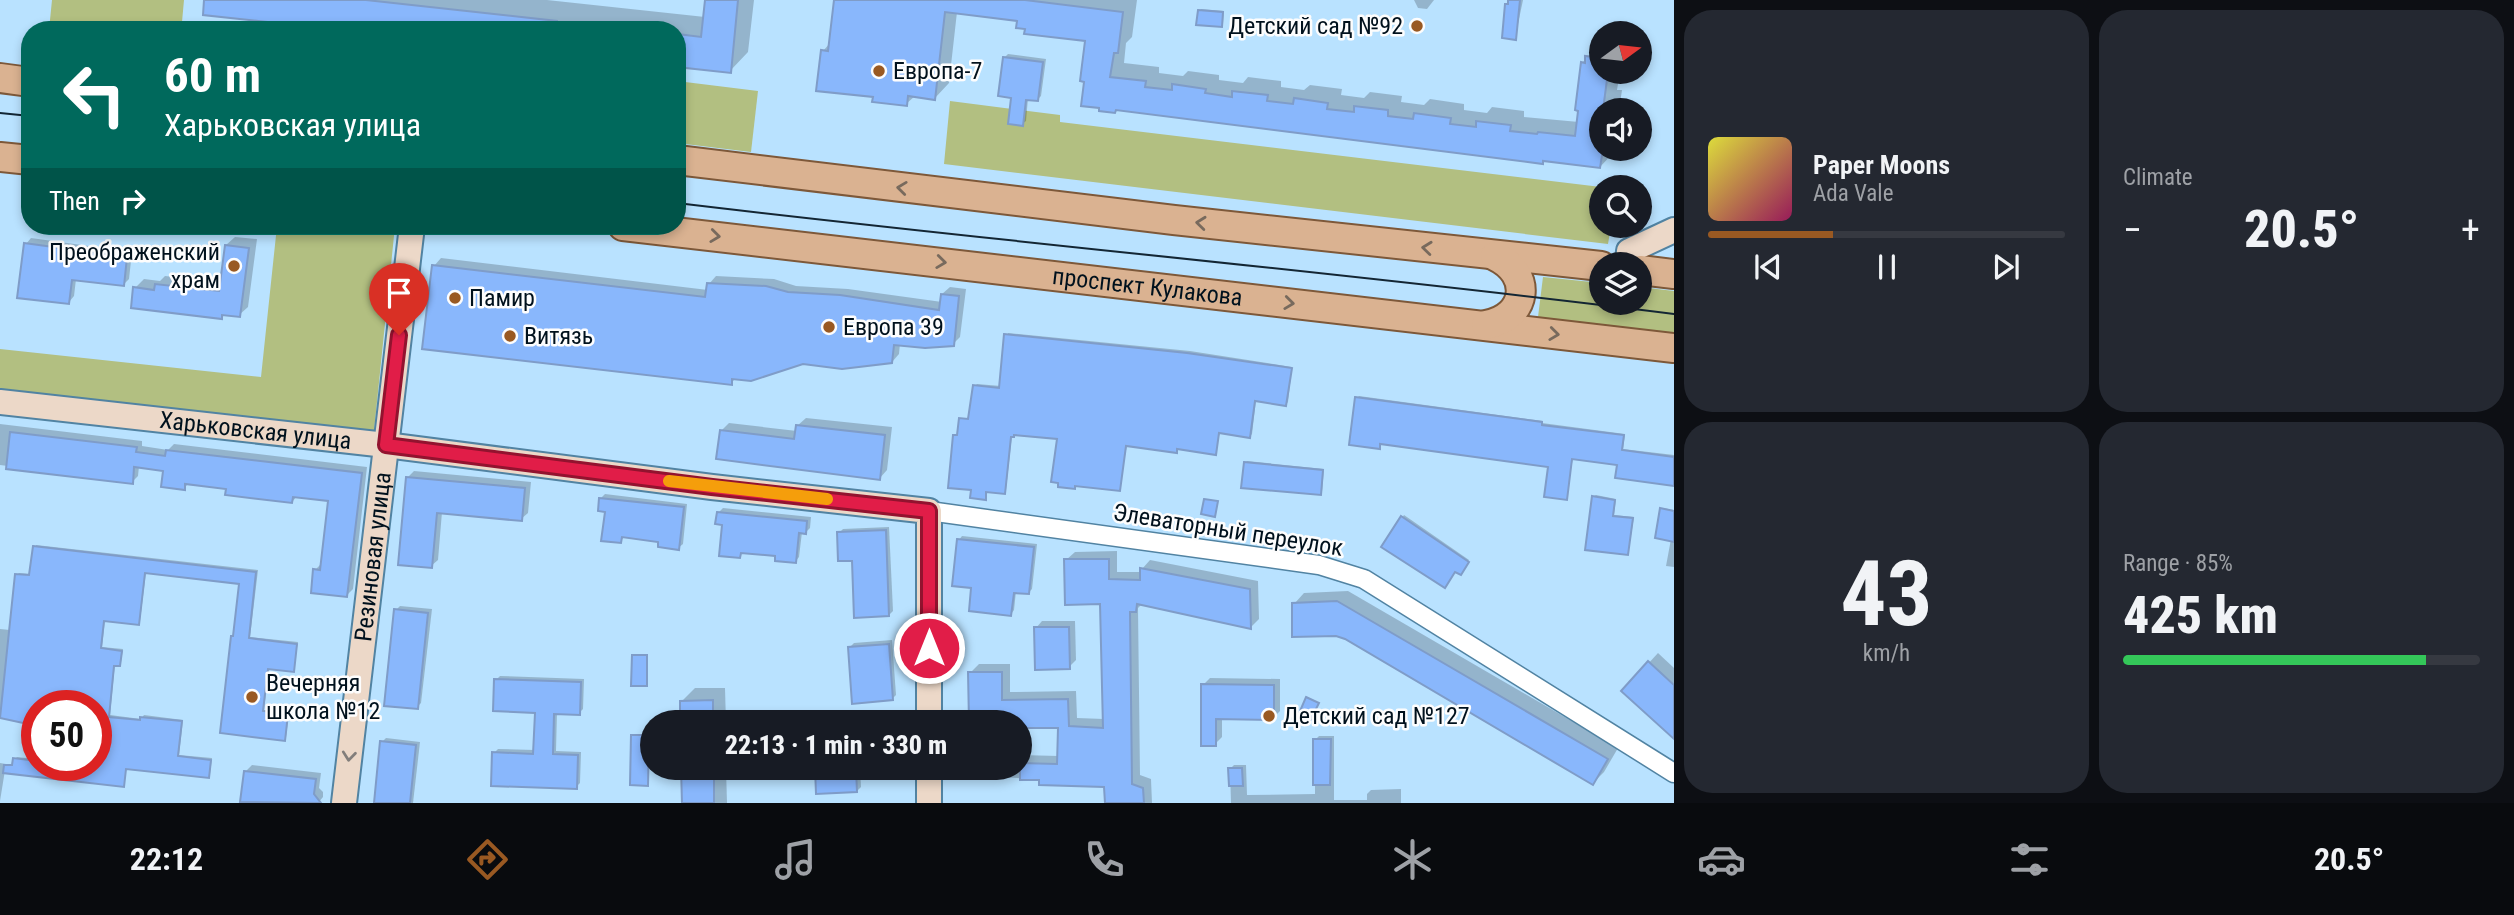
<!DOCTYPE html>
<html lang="en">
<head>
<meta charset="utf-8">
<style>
  :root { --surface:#171b24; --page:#242831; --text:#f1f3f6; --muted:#9ea1a6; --line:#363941; --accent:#995922 }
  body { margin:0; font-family:"Roboto Condensed",sans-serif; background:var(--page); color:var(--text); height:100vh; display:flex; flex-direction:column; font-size:26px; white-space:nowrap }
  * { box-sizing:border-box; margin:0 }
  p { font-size:23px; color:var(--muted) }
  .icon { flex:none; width:38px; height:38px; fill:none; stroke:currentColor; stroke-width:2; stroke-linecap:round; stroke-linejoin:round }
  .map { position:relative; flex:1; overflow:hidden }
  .panel { display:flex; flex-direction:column; gap:10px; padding:10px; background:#0d0f14; width:840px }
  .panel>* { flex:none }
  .guide { position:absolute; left:21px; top:21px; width:665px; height:214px; border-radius:28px; box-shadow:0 4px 10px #0003; background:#00695c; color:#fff; overflow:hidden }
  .needle { width:46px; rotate:75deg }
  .fabs { position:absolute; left:1589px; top:21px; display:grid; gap:14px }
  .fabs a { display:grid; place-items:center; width:63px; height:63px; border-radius:50%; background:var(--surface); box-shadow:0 4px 10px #0003; font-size:35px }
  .speed { position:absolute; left:21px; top:690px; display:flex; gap:14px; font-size:35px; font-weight:700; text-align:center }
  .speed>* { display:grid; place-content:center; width:91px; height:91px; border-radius:50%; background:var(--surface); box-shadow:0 4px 10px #0003; line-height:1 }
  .speed .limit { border:10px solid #d22; background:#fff; color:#111 }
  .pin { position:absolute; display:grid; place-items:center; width:60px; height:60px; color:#fff; margin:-72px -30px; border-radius:50% 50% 50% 0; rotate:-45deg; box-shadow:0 0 7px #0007 }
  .pin .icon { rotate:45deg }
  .me { position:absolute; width:77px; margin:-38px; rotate:0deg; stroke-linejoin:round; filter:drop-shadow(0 0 5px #0008) }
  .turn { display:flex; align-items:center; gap:24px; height:147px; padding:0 28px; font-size:32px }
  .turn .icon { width:91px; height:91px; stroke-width:2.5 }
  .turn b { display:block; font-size:49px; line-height:60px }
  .then { display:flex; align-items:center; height:66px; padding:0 28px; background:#0003; gap:14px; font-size:26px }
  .big { font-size:52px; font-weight:800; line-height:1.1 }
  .panel .widget { flex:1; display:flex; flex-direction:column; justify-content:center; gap:10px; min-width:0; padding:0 24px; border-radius:28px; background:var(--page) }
  .panel .dial { align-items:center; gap:0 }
  .dial b { font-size:91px; line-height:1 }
  .song { display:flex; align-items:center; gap:21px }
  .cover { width:84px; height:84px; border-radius:10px; background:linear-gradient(135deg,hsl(60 70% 55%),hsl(330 70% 35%)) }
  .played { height:7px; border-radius:4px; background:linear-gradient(90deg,var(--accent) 35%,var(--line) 35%) }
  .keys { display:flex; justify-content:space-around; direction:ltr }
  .heat { display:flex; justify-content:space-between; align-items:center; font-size:38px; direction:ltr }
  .charge { height:10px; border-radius:5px; background:linear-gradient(90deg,#34c759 85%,var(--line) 0) }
  .panel .tiles { flex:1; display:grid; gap:10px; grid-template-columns:repeat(2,1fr) }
  .trip { position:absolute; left:640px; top:710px; width:392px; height:70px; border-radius:35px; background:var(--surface); box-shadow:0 4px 10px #0003; font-weight:800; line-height:70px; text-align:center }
  .tab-bar { display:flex; height:112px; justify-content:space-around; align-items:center; background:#090b0e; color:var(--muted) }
  .tab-bar .icon { width:49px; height:49px }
  .tab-bar .current { color:var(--accent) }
  .tab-bar b { font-size:32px; color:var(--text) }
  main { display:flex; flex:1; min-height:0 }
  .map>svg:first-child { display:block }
</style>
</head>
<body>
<main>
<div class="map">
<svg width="1674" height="803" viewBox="0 0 1674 803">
  <rect width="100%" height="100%" fill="#b9e2ff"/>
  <g fill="#b2bf81">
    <path d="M52,0h132l-2,22 61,8h-194z"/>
    <path d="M677,81l81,10 -7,61 -74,-9z"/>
    <path d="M950,101l110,14v7l541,65v39h10l-3,18 -664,-80z"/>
    <path d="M277,226h118l-21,205 -374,-40v-42l261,28z"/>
    <path d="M1543,277l58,6v20h39v-16l34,4v43l-136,-17z"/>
  </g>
  <g fill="#0003">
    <path d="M206,0h341l158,17 1,-17h48l-6,52 -18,19 -53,-6v-35h-320z"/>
    <path d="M836,0h301l-5,37 -6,6 -2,20 35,4v6l24,3 5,-5 31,4v5l24,3 5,-6 33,4v6l23,3 6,-5 32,4 -1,6 23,3 6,-6 32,4 -1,6 23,3 6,-6 34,5v6l23,3 5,-6 32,4v6l55,5 3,-59 19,-20v29h19l-3,18h5l-3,20h-18v39h13v3l-14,15 -56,-7 -2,2 -424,-54 -31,-68 -60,-12 -8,-8 -62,-8 -8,71 -14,15 -20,-2 -9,8 -32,-8 -51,-45 8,-9z"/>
    <path d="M1414,0h20l-7,9 -9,-1z"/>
    <path d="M1510,0h13l-8,38 -8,-34z"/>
    <path d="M1201,9l23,2 -1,13 -2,2 -22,-15z"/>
    <path d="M1008,54l38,5 -5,37 -3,3 -10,-1 -2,23 -4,3 -18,-66z"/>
    <path d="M235,237l22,2 -9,68 -9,8 -14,-1 -4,4 -86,-30 9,-9 16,2 5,-5 57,6 4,-37z"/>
    <path d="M31,238l101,14 -3,27 -6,6 -47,-6 -2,17 -5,6 -43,-58z"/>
    <path d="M441,258l267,32 1,-6 7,-8 58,3 22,7 52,3 94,13v-8l8,-7 16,2 -6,48 -7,7 -53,-1 -1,11 -7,8h-89l-66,15 -6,6 -297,-117z"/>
    <path d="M1008,333l182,18 102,16 -4,35 -2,2 -30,-4 -4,34 -2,2 -30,-4 -5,21 -88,-8 -8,44 -43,-3 -2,2 -15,-50 -44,-5 -3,2 -6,55 -2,2 -17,-2 -2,8 -12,-9 -18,-54 4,-1 1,-15 10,-1 5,-32 2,-2 24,2z"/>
    <path d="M1359,396l184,25 -1,2 83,11 -2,15 51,6v29l-57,-8 2,-12 -46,-6 -7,40 -16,-33 -169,-22 -2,5 -22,-50z"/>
    <path d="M806,418l86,9 -5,43 -8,9 -158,-48 8,-8 68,8v-5z"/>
    <path d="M0,424l142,17v5l26,4 6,-6 193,23 -14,122 -6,6 -32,-25 7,-7 8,-64 -32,-4 -6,7 -64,-14 -39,-5 -5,5 -19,-19 -26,-3 -1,10 -6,6 -132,-17z"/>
    <path d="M1247,461l77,8 -2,23 -2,2 -75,-31z"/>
    <path d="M414,471l117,11 -3,31 -7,6 -79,-7 -4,48 -7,6 -23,-89z"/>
    <path d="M605,494l82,10 -4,40 -5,4 -18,-8 -35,-4 -5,5 -19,-43z"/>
    <path d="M1596,495l20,4 -2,16 20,2 -6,37 -34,-58z"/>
    <path d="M723,508l88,9 -1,11 -4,4h-4l-3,25 -4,5 -18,-7 -33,-4 -5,5 -21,-43z"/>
    <path d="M1663,508l11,2v57l-8,-1 5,-27 -9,-30z"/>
    <path d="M1404,515l65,45 -7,12 -78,-26z"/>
    <path d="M889,527l4,84 -4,4 -50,-82 4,-4z"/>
    <path d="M962,536l75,8 -5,45 -3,3 -13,-1 -2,19 -3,4 -38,-27 -14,-47z"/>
    <path d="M36,545l222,25 -8,67 48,5 -5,28 -24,-3 -5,43 25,3 -3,24 -2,2 -62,-7 19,-150 -95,-10 -6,49 -2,2 -33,-3 -3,27 21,2 -2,13 -6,2 -5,51 31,4 3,-4 39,5 -4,35 33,3 -2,16 -2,2 -81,-9 -4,18 -110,-12 2,-14 2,-2 19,2 1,-10v16h59v-60h-59l-18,14 -19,-2v-88l10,1 7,-55 2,-2 12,1z"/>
    <path d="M1117,551v21h25v-3l8,-9 108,21 1,38 -8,8 -108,-24 -5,5 2,167 11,4 1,24h-46v-18l-65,-6 -45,-2v-9h24v-13l39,1 1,-30 -40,-3h-49l-1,-50 9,-9h31v28l66,-1 1,27 27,1 -3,-116 -35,-43 9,-8z"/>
    <path d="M1348,591l270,157 -14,24 -11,11 -299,-179 10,-11z"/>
    <path d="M400,606l32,3 -11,94 -4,4 -21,-97z"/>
    <path d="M1042,621h33l1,39 -7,7 -33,-39z"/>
    <path d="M892,640l4,55 -4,4 -42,-52 4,-4z"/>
    <path d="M1658,653l16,15v69l-51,-46z"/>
    <path d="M635,654h13l-2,31 -13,-29z"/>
    <path d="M500,676l84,3 -1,30 -4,4 -22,-1 -1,39 25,1 -1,31 -4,4 -82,-34 4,-4 37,1 2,-39 -41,-31z"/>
    <path d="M1210,678l70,1v32l-7,7 -51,-1v20l-7,7 -12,-59z"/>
    <path d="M695,688h30l1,35h-44v-22z"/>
    <path d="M634,735h15l-2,49 -15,-48z"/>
    <path d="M1319,736h15v64h33v-6l4,-4 30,-1v14h-176h6l-1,-34 4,-4h12l1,30 68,-1v-54z"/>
    <path d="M386,738l34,4 -7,61h-38l7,-61z"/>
    <path d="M0,763l6,1 -6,37z"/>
    <path d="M252,765l69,8 -2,15 4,4v5l-5,6h-54l-22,-2 4,-30z"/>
    <path d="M683,768h43l1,35h-44z"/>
    <path d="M817,768h43l1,19 -4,4z"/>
  </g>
  <g fill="#89b7fc" stroke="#7f9cc8" stroke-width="2">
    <path d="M204,0h162l191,21v9h-216l-138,-15z"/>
    <path d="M705,0h33l-7,73 -54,-6v-33l24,3z"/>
    <path d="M834,0h191l98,12 -5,41h-4l-4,24 36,4 -1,6 27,3v-6l34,5 -1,4 27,4v-6l36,4 -1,6 26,3 1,-6 34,5 -1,6 27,3v-6l34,4v6l25,3 1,-6 37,5 -1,6 26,3v-6l35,4 -1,6 27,3 1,-2 37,4 3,-25 -3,-1 6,-48 4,1v-7l16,2v14h7l-5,38h-2l2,39 -3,19 -57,-7v3l-427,-54 -1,3 -16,-2v-3l-18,-2 3,-24 -4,-1 5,-40 -61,-7 1,-5 -9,-1 1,-7 -72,-9 -10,88 -27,-4 -1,10 -35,-4 1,-5 -57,-6 5,-41 7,1z"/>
    <path d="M1508,0h12l-4,40 -14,-2 3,-34h3z"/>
    <path d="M1198,10l25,2 -1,15 -26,-2z"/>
    <path d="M1003,57l40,5 -5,39 -12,-1 -3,26 -15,-2 3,-26 -13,-2z"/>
    <path d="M24,243l103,14 -3,29 -52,-6 -3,24 -52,-6z"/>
    <path d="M225,245l24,3 -9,69 -18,-2v4l-91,-11 2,-21 21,3 1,-6 64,7z"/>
    <path d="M432,265l273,32 2,-14 59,3 22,6 52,3 99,15 2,-16 18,2 -5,50 -29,2 -31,-3 -2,18 -50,6 -39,-5 -52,17 -19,-2v6l-310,-36z"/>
    <path d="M1004,334l183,19 105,15 -6,38 -31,-5 -5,37 -31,-5 -3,22 -39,-6v4l-51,-7 -6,45 -45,-5v3l-17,-2v-4l-7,-1 6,-43 -43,-4v2h-3l-6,57 -19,-2v8l-16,-2 1,-8 -23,-2 5,-53h4l2,-17 9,1 5,-34 26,3z"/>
    <path d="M1355,397l187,25v3l82,10 -2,15 52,7v29l-59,-8 2,-13 -45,-6 -5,41 -23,-3 4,-30 -168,-23v5l-31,-4z"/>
    <path d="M796,425l89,10 -5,45 -164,-21 4,-29 74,9z"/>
    <path d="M10,432l127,15 -1,5 29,4 1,-6 196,23 -15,124 -36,-4 2,-24 7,1 8,-69 -35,-4 -1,6 -67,-8 1,-6 -41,-5v6l-24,-3 2,-16 -29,-4 -1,17 -127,-15z"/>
    <path d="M1244,462l79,8 -2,25 -80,-7z"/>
    <path d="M406,477l119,11 -3,33 -85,-8 -5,55 -34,-3z"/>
    <path d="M1592,496l23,4 -2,16 20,2 -5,37 -43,-5z"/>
    <path d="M599,498l85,9 -5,43 -21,-3v-5l-36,-5 -1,6 -20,-2 4,-29 -7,-1z"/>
    <path d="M1204,499l14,2 -3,16 -14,-3z"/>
    <path d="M1660,508l14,3v31l-19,-4z"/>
    <path d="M717,512l90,9 -1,13 -7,-1 -3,30 -21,-2v-5l-34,-3 -1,5 -21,-2 3,-31 -7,-1z"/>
    <path d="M1401,516l68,46 -8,13 -6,-3 -10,16 -64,-41z"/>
    <path d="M886,530l3,86 -35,2 -2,-57h-14l-1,-29z"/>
    <path d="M957,539l77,8 -5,47 -15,-1 -3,23 -42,-5 2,-23 -19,-2z"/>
    <path d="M33,546l223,26 -7,66 48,6 -3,28 -26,-3 -5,42 25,3 -3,27 -65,-8 11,-97h2l6,-52 -94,-11 -6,52 -35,-4 -3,27 21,3 -2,15h-6l-5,51 31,3v-3l42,4 -4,35 33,4 -2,18 -83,-9 -2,18 -121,-14 1,-8h8l1,-7 24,3v4h59v-60h-59v21l-37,-8 15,-144 14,1z"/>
    <path d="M1064,559h45v20l31,1v-12l110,21 1,40 -114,-25 -1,8h-6l2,172 11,4 1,15h-39l-1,-16 -65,-2v-5h-19v-17l37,1 1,-36h-38v-5l-51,-1 -1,-50h34v28l66,-1 1,27 34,2 -3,-124 -35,1z"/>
    <path d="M1337,601l271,158 -15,26 -248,-146 -9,-3 -44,1v-34z"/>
    <path d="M394,609l34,4 -10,96 -34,-3z"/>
    <path d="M1034,627h35l1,42 -35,1z"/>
    <path d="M889,644l4,56 -41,4 -4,-57z"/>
    <path d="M632,655h15v31h-16z"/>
    <path d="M1648,661l26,24v54l-53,-48z"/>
    <path d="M494,679l87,3 -1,33 -26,-1 -1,40 25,1 -1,34 -86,-3 1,-34 41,2 2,-41 -42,-2z"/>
    <path d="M1201,684l73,1v35l-58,-1v27h-15z"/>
    <path d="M1306,697l13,6 -10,20 -12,-5z"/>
    <path d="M713,700v23h-33v-22z"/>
    <path d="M631,735h18l-1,51 -18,-1z"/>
    <path d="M1313,739h18l-1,46h-17z"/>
    <path d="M380,741l36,4 -6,58h-36z"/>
    <path d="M681,768h33v35h-32z"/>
    <path d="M815,768h41l1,24 -41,2z"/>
    <path d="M1228,768h14l1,18h-14z"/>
    <path d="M244,771l72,8 -2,15 7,9 -81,-1z"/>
  </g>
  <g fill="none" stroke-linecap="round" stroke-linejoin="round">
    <defs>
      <path id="street" d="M929,511l390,54 45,14 310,194"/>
      <g id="secondary">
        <path d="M1628,264l1,-13 45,-21"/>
        <path id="s1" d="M0,402l386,43 326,42 217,24v212"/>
        <path d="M929,768v35"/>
        <path id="s2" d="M344,803l68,-577"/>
      </g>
      <g id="primary">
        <path d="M0,78l30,4"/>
        <path d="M0,157l30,3"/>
        <path d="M677,160l497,60 427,46"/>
        <path id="s3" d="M623,226l1051,122"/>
        <path d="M1640,270l34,4"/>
        <path d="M1486,325c42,-8 47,-51 9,-69"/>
      </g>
    </defs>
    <use href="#street" stroke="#5183a2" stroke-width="21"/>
    <use href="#secondary" stroke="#5183a2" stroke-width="28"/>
    <use href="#primary" stroke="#7d5839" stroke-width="32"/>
    <use href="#street" stroke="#fff" stroke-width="18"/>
    <use href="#secondary" stroke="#ecd8c8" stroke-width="24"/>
    <use href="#primary" stroke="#dab291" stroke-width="28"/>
    <g stroke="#132634" stroke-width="2">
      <path d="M0,113l30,3"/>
      <path d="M677,203c332,40 665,69 997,111"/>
    </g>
  </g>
  <defs><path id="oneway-chevron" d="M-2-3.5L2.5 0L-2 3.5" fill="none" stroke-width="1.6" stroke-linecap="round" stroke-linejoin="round" transform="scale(1.75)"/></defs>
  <g stroke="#786a5d">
    <use href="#oneway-chevron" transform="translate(902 188) rotate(-173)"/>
    <use href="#oneway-chevron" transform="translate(1201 223) rotate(-174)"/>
    <use href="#oneway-chevron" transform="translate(715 236) rotate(7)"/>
    <use href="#oneway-chevron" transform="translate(1427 248) rotate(-174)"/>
    <use href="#oneway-chevron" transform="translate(941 262) rotate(7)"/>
    <use href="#oneway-chevron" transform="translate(1289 303) rotate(7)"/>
    <use href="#oneway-chevron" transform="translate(1554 334) rotate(7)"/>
  </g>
  <use stroke="#827e7b" href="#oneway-chevron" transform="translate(349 756) rotate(96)"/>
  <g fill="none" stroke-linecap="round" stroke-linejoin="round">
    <defs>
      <path id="route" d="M399,335l-13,110 326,42 217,24v137"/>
    </defs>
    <use href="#route" stroke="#92132f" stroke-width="18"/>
    <use href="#route" stroke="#e11d48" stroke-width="12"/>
    <path stroke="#f59e0b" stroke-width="12" d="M669,481l158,18"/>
  </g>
  <g fill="#995922" stroke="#fdfdfd" stroke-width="2.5">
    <circle cx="1417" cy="26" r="7"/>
    <circle cx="879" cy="71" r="7"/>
    <circle cx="234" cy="266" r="7"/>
    <circle cx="455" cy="298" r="7"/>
    <circle cx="829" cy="327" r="7"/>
    <circle cx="510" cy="336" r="7"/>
    <circle cx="252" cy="697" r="7"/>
    <circle cx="1269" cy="716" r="7"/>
  </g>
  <g text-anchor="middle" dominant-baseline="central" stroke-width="5" stroke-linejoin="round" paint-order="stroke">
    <g font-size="24" fill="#00111d" stroke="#fdfdfd" text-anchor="start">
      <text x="1403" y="26" text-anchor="end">Детский сад №92</text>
      <text x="893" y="71">Европа-7</text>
      <text x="220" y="252" text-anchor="end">Преображенский<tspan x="220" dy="28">храм</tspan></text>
      <text x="469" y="298">Памир</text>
      <text x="843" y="327">Европа 39</text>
      <text x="524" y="336">Витязь</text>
      <text x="266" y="683">Вечерняя<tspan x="266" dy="28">школа №12</tspan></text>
      <text x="1283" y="716">Детский сад №127</text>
    </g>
    <g font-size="24" fill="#00111d" stroke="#fdfdfd">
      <text stroke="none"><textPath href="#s3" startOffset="528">проспект Кулакова</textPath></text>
      <text stroke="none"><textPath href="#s1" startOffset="257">Харьковская улица</textPath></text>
      <text transform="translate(1228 530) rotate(9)">Элеваторный переулок</text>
      <text stroke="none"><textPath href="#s2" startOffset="248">Резиновая улица</textPath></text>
    </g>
  </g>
</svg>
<div class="fabs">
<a><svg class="needle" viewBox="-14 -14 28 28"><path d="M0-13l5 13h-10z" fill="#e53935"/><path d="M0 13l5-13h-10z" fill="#9ea1a6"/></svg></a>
<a><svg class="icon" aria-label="sound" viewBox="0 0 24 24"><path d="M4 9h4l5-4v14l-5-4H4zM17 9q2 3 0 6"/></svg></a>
<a><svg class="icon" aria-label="search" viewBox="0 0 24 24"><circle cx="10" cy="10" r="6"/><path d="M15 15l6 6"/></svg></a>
<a><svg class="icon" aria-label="layers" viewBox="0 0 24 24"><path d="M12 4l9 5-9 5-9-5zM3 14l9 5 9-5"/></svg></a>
</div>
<div class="speed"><div class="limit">50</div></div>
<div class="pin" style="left:399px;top:335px;background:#d93025"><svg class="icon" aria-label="arrive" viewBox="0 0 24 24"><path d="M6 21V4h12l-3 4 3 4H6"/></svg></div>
<svg class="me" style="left:929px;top:648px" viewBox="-20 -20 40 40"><circle r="17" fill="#e11d48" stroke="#fff" stroke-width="3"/><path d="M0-11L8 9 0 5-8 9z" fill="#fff"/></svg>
<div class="trip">22:13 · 1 min · 330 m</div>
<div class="guide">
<div class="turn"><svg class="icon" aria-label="left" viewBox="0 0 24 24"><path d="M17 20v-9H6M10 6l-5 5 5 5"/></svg><div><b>60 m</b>Харьковская улица</div></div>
<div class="then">Then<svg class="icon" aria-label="right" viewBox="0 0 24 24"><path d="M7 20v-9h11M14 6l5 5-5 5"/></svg></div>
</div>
</div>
<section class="panel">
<div class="tiles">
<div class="widget">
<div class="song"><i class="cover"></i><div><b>Paper Moons</b><p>Ada Vale</p></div></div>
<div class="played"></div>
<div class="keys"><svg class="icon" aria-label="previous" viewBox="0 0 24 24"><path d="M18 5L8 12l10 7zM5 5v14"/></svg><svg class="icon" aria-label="pause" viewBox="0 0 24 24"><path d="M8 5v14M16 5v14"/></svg><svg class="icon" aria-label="next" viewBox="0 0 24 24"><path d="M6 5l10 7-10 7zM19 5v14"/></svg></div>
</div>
<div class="widget"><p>Climate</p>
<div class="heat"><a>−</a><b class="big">20.5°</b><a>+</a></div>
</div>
<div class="widget dial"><b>43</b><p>km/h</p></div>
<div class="widget"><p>Range · 85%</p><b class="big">425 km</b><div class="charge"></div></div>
</div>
</section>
</main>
<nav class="tab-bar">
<b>22:12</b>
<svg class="icon current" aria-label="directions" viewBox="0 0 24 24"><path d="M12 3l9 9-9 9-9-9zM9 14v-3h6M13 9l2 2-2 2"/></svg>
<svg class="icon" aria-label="music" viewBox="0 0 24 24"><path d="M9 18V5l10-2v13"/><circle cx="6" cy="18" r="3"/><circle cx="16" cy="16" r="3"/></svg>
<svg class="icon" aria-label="phone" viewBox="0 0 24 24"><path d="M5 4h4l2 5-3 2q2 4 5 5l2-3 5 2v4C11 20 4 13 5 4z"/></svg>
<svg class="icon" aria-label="climate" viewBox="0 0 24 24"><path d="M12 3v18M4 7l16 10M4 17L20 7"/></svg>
<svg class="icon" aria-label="car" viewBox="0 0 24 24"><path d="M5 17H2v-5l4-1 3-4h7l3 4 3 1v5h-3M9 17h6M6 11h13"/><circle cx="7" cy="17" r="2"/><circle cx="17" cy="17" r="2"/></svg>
<svg class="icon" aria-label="filters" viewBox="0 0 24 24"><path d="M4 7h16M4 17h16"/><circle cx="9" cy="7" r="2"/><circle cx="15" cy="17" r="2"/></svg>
<b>20.5°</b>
</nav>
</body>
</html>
